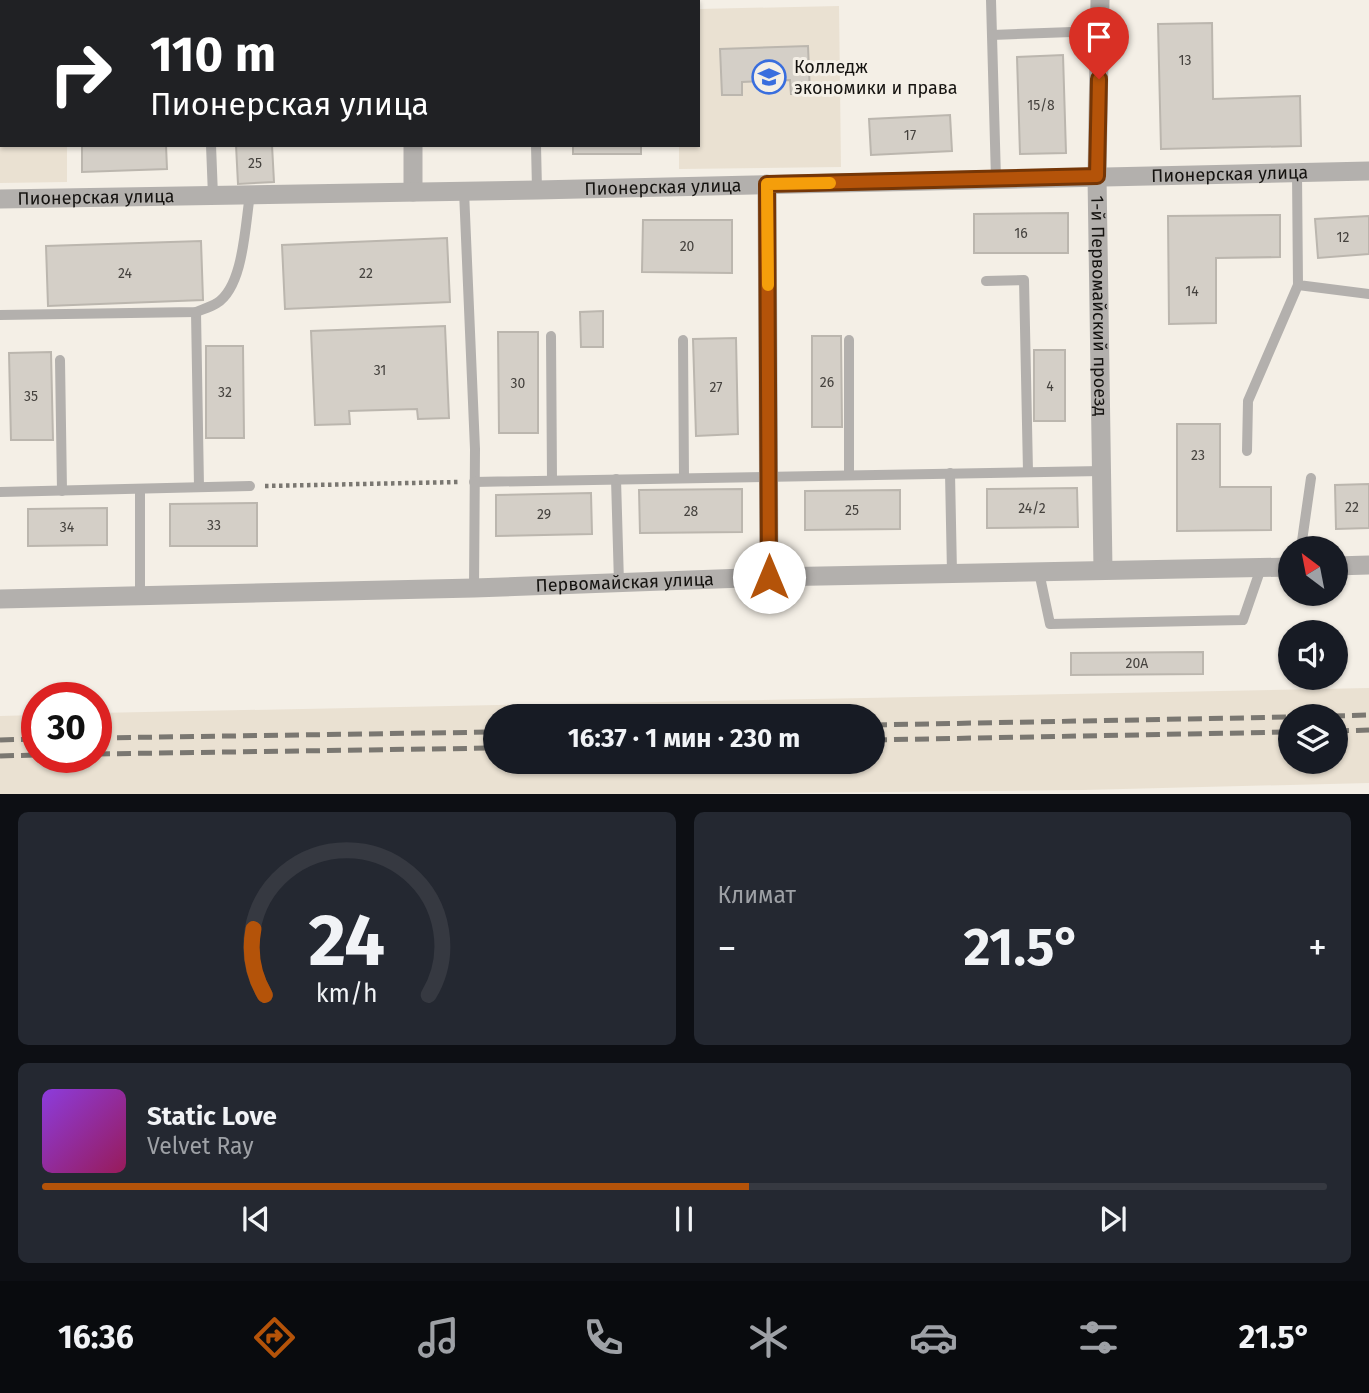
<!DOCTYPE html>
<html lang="ru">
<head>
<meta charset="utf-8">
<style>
  :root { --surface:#171b24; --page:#242831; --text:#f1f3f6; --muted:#9ea1a6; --line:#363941; --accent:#b45309 }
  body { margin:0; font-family:"Fira Sans",sans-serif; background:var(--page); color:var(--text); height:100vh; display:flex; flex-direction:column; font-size:26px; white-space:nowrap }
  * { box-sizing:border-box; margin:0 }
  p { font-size:23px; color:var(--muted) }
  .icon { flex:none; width:38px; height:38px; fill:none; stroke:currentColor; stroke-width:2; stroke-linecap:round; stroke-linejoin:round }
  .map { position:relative; height:794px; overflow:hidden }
  .side { display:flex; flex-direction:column; gap:18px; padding:18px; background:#0d0f14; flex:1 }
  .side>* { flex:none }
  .banner { position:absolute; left:0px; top:0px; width:700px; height:147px; box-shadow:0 2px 5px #0004; background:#202124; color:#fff; overflow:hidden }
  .needle { width:46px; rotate:328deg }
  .buttons { position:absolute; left:1278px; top:536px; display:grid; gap:14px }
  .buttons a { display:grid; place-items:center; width:70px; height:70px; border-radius:50%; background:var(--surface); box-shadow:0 2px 5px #0004; font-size:35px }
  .speed { position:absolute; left:21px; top:682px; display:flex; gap:14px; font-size:35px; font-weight:700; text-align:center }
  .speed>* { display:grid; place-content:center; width:91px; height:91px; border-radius:50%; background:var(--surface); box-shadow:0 2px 5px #0004; line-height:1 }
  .speed .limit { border:10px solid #d22; background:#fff; color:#111 }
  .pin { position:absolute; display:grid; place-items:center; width:60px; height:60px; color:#fff; margin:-72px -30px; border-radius:50% 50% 50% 0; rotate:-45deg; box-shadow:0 0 7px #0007 }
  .pin .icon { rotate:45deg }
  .me { position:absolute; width:77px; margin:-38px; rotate:0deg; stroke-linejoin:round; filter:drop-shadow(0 0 5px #0008) }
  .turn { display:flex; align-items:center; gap:24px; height:147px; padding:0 35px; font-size:32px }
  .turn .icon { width:91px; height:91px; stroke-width:2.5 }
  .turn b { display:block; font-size:49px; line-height:60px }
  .big { font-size:52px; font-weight:700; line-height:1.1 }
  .side .tile { flex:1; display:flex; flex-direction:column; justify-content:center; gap:10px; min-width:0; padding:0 24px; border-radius:10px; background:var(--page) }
  .side .dial { align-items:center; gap:0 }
  .dial svg { height:182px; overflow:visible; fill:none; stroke:var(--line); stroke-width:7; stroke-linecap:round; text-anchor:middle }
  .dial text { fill:var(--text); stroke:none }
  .song { display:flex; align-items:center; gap:21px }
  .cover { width:84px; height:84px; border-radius:10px; background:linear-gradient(135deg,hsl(270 70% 55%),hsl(330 70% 35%)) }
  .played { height:7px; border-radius:4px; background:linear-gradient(90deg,var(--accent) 55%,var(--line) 55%) }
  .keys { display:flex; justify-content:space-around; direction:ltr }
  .heat { display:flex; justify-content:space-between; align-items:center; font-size:38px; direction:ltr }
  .side .tiles { flex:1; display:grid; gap:18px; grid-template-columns:1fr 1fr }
  .tile:last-child { grid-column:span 2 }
  .trip { position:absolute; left:483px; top:704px; width:402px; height:70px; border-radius:35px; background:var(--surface); box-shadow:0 2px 5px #0004; font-weight:700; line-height:70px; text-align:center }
  .menu { display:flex; height:112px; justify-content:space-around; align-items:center; background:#090b0e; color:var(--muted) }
  .menu .icon { width:49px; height:49px }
  .menu .current { color:var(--accent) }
  .menu b { font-size:32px; color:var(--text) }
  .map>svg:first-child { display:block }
</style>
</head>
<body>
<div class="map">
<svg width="1369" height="795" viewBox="0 0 1369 795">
  <rect width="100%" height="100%" fill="#f4efe6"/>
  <g fill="#eae1d2" fill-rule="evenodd">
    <path d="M839,6l2,161 -162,2v-24h19v-136z"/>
    <path d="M0,9h2v136h65v37l-67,1z"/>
    <path d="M1369,688v95l-286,7 -483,5 -600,-1v-78l37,-1v43h59v-45zM495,716h378v45h-378zM1290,716h45v45h-45z"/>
  </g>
  <g fill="#d4cfc7" stroke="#bbb6ae" stroke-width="2">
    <path d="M1212,23l1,76 87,-3 1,50 -140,3 -3,-125z"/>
    <path d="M808,46l2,48h-19l-1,-14 -48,2v13h-20l-2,-46z"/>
    <path d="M1063,55l3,98 -46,1 -3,-97z"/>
    <path d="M950,115l2,36 -81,4 -2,-36z"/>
    <path d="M82,145h84l1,24 -85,3z"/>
    <path d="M236,145h36l2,37 -36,2z"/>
    <rect x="573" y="145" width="68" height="9"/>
    <path d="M1068,213v40h-94v-39z"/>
    <path d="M1280,215v42l-64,1v65l-47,1 -1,-108z"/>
    <path d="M1369,216v38l-51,4 -3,-39z"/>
    <path d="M643,220h89v53l-90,-1z"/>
    <path d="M447,238l3,64 -165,7 -3,-64z"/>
    <path d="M201,241l2,59 -155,6 -2,-60z"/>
    <path d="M603,311v36h-22l-1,-35z"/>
    <path d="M445,326l4,92 -31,1 -1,-10 -68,2 1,13 -35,1 -4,-94z"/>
    <path d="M498,332h40v101h-39z"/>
    <path d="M812,336h29l1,91h-30z"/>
    <path d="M736,338l2,96 -42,2 -3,-97z"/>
    <path d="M206,346h37l1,92h-38z"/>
    <rect x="1034" y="350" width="31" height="71"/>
    <path d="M51,352l2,88h-42l-2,-87z"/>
    <path d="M1177,424h43v63h51v43l-94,1z"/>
    <path d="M1369,484v44l-33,1 -1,-44z"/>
    <path d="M1077,488l1,39 -91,1v-39z"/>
    <path d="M742,489v43l-102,1 -1,-43z"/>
    <path d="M900,490v39l-95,1v-39z"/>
    <path d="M591,493l1,41 -96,2v-41z"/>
    <path d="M257,503v43h-87v-42z"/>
    <path d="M107,508v37l-79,1v-37z"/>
    <path d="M1203,652v22l-132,1v-22z"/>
  </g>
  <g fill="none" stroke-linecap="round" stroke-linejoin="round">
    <path stroke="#7a7771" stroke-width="4.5" stroke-dasharray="3.5 3.5" stroke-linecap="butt" d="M265,486l194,-4"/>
    <g stroke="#b3b0ad" stroke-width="10">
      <path d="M205,0v2"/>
      <path d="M533,0v2"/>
      <path d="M991,0l5,179"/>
      <path d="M992,35l108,-4"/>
      <path d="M211,145l2,51"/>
      <path d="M536,145l1,45"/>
      <path d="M1297,173l1,112 71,9"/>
      <path d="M464,191l11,258 -1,139"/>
      <path d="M986,281l38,-1 4,192"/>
      <path d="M196,312l3,175"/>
      <path d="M0,315l196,-3c7,-3 15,-5 21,-9 27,-17 28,-79 33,-108"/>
      <path d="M551,336l1,144"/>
      <path d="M683,340l1,138"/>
      <path d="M60,360l2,131"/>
      <path d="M1247,451l1,-50 50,-116"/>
      <path d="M950,473l2,100"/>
      <path d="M849,475v-135"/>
      <path d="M616,479l3,104"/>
      <path d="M474,482l628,-11"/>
      <path d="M0,492l250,-6"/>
      <path d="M1301,548l10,-70"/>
      <path d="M1039,572l11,52 193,-4 18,-52"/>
      <path d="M140,596v-107"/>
    </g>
    <g stroke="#b3b0ad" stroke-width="19">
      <path d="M413,0v2"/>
      <path id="s1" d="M1100,0l-3,176 6,394"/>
      <path d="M413,145v47"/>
      <path d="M767,184l2,393"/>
      <path id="s2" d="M0,199l537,-9 832,-19"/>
      <path d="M1335,566l34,-1"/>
      <path id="s3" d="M0,599l474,-11 295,-11 521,-10"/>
    </g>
    <g stroke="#7a7771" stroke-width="5" stroke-dasharray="14 7" stroke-linecap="butt">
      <path d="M1331,716l38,-1"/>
      <path d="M873,725l417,-8"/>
      <path d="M1335,731l34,-1"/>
      <path d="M96,738l399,-6"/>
      <path d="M0,740l37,-1"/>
      <path d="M873,740l417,-8"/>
      <path d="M96,754l399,-6"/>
      <path d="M0,756l37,-1"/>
    </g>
  </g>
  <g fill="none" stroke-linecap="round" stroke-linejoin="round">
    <defs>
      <path id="route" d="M769,577l-2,-393 330,-8 2,-97"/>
    </defs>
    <use href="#route" stroke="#753606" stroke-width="18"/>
    <use href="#route" stroke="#b45309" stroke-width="12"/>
    <path stroke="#f59e0b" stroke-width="12" d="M768,285l-1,-101 63,-1"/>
  </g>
  <defs>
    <symbol id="university-ring" viewBox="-11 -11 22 22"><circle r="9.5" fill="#f4efe6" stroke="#396ede" stroke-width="1.5"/><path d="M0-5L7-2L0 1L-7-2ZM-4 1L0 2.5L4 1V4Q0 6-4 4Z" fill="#396ede"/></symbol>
  </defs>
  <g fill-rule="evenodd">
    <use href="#university-ring" x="750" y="58" width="38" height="38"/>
  </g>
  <g text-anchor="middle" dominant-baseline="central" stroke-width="6" stroke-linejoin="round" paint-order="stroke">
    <g font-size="14" fill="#45423e">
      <text x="1185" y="60">13</text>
      <text x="1041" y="105">15/8</text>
      <text x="910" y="135">17</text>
      <text x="255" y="163">25</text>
      <text x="1021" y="233">16</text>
      <text x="1343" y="237">12</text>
      <text x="687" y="246">20</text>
      <text x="125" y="273">24</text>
      <text x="366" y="273">22</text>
      <text x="1192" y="291">14</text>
      <text x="380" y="370">31</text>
      <text x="827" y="382">26</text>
      <text x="518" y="383">30</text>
      <text x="1050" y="386">4</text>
      <text x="716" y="387">27</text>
      <text x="225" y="392">32</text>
      <text x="31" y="396">35</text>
      <text x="1198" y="455">23</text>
      <text x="1352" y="507">22</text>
      <text x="1032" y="508">24/2</text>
      <text x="852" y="510">25</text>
      <text x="691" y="511">28</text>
      <text x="544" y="514">29</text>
      <text x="214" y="525">33</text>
      <text x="67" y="527">34</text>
      <text x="1137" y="663">20А</text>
    </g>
    <g font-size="18" fill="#151310" stroke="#f4efe6" text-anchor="start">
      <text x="794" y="67">Колледж<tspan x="794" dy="21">экономики и права</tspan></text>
    </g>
    <g font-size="18" fill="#151310" stroke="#f4efe6">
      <text stroke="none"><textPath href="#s2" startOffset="1230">Пионерская улица</textPath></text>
      <text stroke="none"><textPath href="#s2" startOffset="663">Пионерская улица</textPath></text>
      <text stroke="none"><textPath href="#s2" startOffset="96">Пионерская улица</textPath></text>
      <text stroke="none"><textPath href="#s1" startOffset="306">1-й Первомайский проезд</textPath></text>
      <text stroke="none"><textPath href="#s3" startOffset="625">Первомайская улица</textPath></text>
    </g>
  </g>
</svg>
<div class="buttons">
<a><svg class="needle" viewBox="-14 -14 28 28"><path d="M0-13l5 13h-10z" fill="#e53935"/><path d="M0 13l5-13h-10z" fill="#9ea1a6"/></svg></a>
<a><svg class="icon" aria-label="sound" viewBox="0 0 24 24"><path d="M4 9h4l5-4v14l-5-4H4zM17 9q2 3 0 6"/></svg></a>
<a><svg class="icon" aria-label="layers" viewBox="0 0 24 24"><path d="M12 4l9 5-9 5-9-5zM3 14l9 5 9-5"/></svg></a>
</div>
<div class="speed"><div class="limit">30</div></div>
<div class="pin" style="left:1099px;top:79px;background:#d93025"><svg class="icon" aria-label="arrive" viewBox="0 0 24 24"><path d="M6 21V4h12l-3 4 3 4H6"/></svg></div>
<svg class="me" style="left:769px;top:577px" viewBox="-20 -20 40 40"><circle r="19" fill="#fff"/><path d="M0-13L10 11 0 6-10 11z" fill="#b45309"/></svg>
<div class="trip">16:37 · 1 мин · 230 m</div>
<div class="banner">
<div class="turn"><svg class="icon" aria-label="right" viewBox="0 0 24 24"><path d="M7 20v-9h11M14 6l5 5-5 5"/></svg><div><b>110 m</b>Пионерская улица</div></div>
</div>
</div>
<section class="side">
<div class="tiles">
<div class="tile dial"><svg viewBox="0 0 100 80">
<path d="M14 69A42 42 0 1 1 86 69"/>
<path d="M14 69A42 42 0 0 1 9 40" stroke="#b45309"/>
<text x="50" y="56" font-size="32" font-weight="700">24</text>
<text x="50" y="72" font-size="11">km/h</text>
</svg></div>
<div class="tile"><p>Климат</p>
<div class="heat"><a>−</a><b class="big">21.5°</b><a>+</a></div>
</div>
<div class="tile">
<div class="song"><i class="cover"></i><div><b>Static Love</b><p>Velvet Ray</p></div></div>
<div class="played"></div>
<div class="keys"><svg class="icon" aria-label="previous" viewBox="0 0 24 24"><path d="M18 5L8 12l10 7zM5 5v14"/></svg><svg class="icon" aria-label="pause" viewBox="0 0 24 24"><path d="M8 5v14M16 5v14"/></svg><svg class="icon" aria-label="next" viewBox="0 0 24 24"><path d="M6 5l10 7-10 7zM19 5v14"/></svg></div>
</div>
</div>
</section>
<nav class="menu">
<b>16:36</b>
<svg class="icon current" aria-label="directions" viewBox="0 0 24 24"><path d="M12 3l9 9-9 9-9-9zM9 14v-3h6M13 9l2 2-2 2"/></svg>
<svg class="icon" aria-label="music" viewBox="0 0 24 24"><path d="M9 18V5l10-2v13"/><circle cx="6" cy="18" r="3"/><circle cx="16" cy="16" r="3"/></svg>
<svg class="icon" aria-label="phone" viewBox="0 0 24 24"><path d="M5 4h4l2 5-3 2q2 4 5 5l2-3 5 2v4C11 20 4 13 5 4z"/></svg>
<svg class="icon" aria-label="climate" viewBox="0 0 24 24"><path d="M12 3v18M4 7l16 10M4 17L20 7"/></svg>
<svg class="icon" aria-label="car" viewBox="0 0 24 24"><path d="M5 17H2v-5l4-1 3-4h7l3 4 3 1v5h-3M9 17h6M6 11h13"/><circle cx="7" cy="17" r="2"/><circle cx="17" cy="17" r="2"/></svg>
<svg class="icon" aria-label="filters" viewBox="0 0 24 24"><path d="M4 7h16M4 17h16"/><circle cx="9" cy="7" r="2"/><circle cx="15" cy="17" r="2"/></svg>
<b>21.5°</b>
</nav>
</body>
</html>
